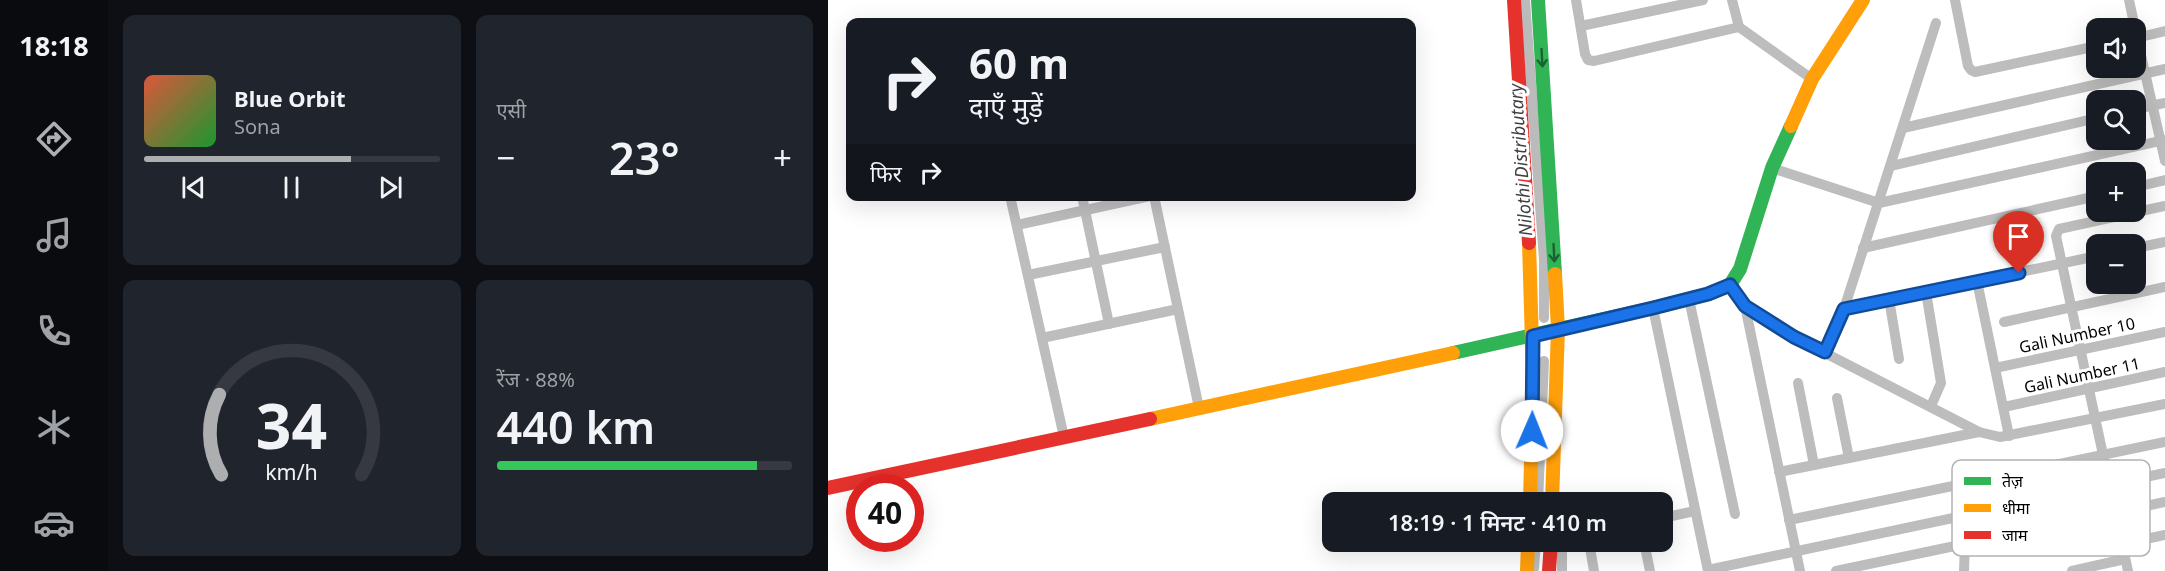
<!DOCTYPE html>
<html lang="hi">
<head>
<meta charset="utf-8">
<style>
  :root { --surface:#171b24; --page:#20242c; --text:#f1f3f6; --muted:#9ea1a6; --line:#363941; --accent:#adaeaf }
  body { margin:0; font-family:"Noto Sans","Noto Sans Devanagari",sans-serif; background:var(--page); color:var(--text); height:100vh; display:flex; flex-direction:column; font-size:22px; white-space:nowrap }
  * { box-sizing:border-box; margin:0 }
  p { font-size:20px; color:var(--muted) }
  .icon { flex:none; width:33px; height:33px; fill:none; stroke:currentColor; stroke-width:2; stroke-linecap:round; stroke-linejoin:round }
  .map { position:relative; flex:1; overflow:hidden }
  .drawer { display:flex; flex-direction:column; gap:15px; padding:15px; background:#0d0f14; width:720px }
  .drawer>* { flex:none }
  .guide { position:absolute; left:18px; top:18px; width:570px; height:183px; border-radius:12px; box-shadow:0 6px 24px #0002; background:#171b24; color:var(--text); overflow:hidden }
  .tools { position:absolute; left:1258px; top:18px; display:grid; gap:12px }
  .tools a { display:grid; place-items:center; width:60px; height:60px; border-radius:12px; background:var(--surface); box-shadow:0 6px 24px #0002; font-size:30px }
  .speed { position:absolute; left:18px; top:474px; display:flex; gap:12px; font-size:30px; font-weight:700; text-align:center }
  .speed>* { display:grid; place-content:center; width:78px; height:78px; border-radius:50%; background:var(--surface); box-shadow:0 6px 24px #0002; line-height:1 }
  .speed .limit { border:9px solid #d22; background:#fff; color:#111 }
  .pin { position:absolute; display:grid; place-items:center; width:51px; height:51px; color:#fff; margin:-62px -26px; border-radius:50% 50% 50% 0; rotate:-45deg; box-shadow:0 0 6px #0007 }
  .pin .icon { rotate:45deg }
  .me { position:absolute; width:66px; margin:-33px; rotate:1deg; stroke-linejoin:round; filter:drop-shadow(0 0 4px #0008) }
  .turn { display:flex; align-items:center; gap:21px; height:126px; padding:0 24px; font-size:27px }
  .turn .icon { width:78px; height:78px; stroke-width:2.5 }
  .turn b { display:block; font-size:42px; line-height:51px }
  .then { display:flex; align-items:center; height:57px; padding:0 24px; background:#0003; gap:12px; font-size:22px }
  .big { font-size:45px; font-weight:600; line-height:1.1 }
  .drawer .widget { flex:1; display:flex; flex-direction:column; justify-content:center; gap:9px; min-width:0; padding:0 21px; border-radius:12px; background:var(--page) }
  .drawer .dial { align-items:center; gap:0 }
  .dial svg { height:156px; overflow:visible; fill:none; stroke:var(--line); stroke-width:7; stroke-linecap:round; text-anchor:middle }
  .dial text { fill:var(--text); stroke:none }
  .song { display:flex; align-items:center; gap:18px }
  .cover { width:72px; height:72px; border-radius:9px; background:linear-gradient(135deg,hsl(10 70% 55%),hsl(130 70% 35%)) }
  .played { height:6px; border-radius:3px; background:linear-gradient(90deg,var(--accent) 70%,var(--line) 70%) }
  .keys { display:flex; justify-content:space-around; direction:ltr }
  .heat { display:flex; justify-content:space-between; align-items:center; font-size:33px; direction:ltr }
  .charge { height:9px; border-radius:4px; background:linear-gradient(90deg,#34c759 88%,var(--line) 0) }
  .drawer .tiles { flex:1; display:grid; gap:15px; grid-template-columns:repeat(2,1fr) }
  .trip { position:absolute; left:494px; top:492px; width:351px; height:60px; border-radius:12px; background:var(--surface); box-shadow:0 6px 24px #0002; font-weight:600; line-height:60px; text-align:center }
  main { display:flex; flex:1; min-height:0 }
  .menu { display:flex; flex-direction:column; width:108px; justify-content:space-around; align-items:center; background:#090b0e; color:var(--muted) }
  .menu .icon { width:42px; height:42px }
  .menu .active { color:var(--accent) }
  .menu b { font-size:27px; color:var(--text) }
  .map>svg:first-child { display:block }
</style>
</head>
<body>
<main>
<nav class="menu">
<b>18:18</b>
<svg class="icon active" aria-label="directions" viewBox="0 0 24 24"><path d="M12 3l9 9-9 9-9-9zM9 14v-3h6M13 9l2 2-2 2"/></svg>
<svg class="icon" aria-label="music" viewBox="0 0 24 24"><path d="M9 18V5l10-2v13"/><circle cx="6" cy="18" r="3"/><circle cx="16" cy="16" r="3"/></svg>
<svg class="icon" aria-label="phone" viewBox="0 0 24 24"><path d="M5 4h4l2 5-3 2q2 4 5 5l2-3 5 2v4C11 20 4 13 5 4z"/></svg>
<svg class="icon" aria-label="climate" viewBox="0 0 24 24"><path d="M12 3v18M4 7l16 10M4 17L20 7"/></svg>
<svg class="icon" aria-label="car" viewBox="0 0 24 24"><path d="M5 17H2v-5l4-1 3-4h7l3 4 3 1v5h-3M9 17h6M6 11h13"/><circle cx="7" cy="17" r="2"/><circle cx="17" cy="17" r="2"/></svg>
</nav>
<section class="drawer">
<div class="tiles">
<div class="widget">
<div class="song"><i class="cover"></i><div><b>Blue Orbit</b><p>Sona</p></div></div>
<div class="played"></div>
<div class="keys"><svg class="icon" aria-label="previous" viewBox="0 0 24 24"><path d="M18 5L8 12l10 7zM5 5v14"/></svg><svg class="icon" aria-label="pause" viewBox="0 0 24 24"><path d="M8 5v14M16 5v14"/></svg><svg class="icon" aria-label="next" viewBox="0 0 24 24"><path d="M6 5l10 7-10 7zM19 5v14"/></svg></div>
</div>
<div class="widget"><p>एसी</p>
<div class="heat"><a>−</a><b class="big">23°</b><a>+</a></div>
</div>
<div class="widget dial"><svg viewBox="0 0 100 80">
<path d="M14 69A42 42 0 1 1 86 69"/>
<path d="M14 69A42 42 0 0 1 13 28" stroke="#adaeaf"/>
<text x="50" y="56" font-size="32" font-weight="700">34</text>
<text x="50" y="72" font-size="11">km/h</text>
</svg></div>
<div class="widget"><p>रेंज · 88%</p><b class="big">440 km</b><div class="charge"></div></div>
</div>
</section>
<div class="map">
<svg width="1337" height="571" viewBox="0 0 1337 571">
  <rect width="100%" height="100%" fill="#fff"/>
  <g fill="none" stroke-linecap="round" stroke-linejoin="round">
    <g stroke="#bbb" stroke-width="10">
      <path d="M697,0l19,260v58"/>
      <path d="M710,502l6,-141"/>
      <path d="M706,568l2,-26"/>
    </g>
    <g stroke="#bdbdbd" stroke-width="10">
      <path d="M748,0l9,54 3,6 6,1 145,-34 73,52"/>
      <path d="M904,0l7,27"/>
      <path d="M1127,0l13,66 3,4 4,2 122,-26"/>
      <path d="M1301,0l6,28"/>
      <path d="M753,26l122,-26"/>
      <path d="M1308,33l29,128"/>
      <path d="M1308,38l29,-7"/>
      <path d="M1308,109l29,-6"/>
      <path d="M1075,128l262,-59"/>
      <path d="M1063,166l206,-48"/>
      <path d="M944,168l107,35 286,-63"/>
      <path d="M1308,187l29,-7"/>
      <path d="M182,196l54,241"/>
      <path d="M254,196l27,128"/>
      <path d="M326,196l45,212"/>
      <path d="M189,225l133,-29"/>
      <path d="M1035,248l234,-52"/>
      <path d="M1308,248l29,-6"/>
      <path d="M200,275l137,-28"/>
      <path d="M1149,281l32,155"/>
      <path d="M902,285l15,21 55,265"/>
      <path d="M1098,292l15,91 -10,23"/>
      <path d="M861,299l46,215"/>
      <path d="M1061,299l10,60"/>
      <path d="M917,306l49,31 185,95 21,5 165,-33"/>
      <path d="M825,308l55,263"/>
      <path d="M1016,309l253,-53"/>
      <path d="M1176,322l161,-35"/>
      <path d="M214,338l136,-29"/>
      <path d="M997,353l19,-44 92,-286"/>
      <path d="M1167,368l170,-36"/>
      <path d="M970,383l16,82"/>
      <path d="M1009,398l12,60"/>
      <path d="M1176,407l161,-35"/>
      <path d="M951,472l200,-40"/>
      <path d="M834,518l33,-7"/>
      <path d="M961,520l376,-78"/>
      <path d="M761,542l5,29"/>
      <path d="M816,542l6,29"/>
      <path d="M1294,544l43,-9"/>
      <path d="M880,570l457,-97"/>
      <path d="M734,571v-29"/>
      <path d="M1008,571l329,-69"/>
      <path d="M1136,571l1,-27 11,-62"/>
      <path d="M1244,571l53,-12"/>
      <path d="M1300,571l-72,-335 3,-7 106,-23"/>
    </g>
    <g stroke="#30b455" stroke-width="14">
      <path d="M710,0l17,274"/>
      <path d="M625,353l200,-45 55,-14 22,-9 10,-16 32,-101 19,-42"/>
    </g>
    <g stroke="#ff9f0a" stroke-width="14">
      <path d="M963,126l21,-47 51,-79"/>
      <path d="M701,243l4,134 -3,125"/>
      <path d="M322,419l303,-66"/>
      <path d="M724,502l6,-173 -3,-55"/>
      <path d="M699,571l1,-29"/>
    </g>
    <g stroke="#e5322d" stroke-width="14">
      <path d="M686,0l15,243"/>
      <path d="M0,488l322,-69"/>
      <path d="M721,571l2,-29"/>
    </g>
  </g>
  <defs><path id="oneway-shaft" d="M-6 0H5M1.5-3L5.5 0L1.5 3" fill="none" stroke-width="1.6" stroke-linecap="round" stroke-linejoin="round" transform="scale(1.5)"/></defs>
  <g stroke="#1a632f">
    <use href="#oneway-shaft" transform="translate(714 58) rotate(87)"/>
    <use href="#oneway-shaft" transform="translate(726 253) rotate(87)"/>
  </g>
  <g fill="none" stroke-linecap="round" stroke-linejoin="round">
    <defs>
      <path id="route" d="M704,431l1,-95 120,-28 55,-14 22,-9 15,21 49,31 31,15 19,-43 175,-36"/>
    </defs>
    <use href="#route" stroke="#114b97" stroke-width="15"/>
    <use href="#route" stroke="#1a73e8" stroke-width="10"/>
  </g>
  <g text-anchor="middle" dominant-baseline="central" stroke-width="6" stroke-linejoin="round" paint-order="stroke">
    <g font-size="16" fill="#000" stroke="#fff">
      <text transform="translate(1249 335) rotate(-12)">Gali Number 10</text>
      <text transform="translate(1254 375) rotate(-12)">Gali Number 11</text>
    </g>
    <g font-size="18" font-style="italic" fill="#3f3f3f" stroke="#fff">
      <text transform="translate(692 160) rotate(-94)">Nilothi Distributary</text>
    </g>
  </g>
  <rect x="1124" y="460" width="198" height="96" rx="9" fill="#fff" stroke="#b2b2b2" stroke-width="1.5"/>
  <rect x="1136" y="477" width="27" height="8" fill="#30b455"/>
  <rect x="1136" y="504" width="27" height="8" fill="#ff9f0a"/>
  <rect x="1136" y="531" width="27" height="8" fill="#e5322d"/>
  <g font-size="16" fill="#000">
    <text x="1174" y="487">तेज़</text>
    <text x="1174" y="514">धीमा</text>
    <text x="1174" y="541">जाम</text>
  </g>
</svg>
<div class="tools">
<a><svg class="icon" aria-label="sound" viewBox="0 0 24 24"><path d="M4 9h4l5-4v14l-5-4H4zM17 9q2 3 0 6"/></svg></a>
<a><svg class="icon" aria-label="search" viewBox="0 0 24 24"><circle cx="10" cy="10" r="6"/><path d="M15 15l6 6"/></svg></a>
<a>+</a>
<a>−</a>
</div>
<div class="speed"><div class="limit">40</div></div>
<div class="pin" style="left:1191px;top:273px;background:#d93025"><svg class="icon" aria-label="arrive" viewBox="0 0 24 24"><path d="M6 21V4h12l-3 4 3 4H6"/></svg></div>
<svg class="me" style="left:704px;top:431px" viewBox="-20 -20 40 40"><circle r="19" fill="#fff"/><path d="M0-13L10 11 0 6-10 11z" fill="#1a73e8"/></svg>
<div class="trip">18:19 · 1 मिनट · 410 m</div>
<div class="guide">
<div class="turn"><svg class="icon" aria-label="right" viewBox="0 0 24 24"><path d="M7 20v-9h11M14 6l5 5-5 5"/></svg><div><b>60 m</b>दाएँ मुड़ें</div></div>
<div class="then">फिर<svg class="icon" aria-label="right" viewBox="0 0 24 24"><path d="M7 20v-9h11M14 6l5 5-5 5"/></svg></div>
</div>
</div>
</main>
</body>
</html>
